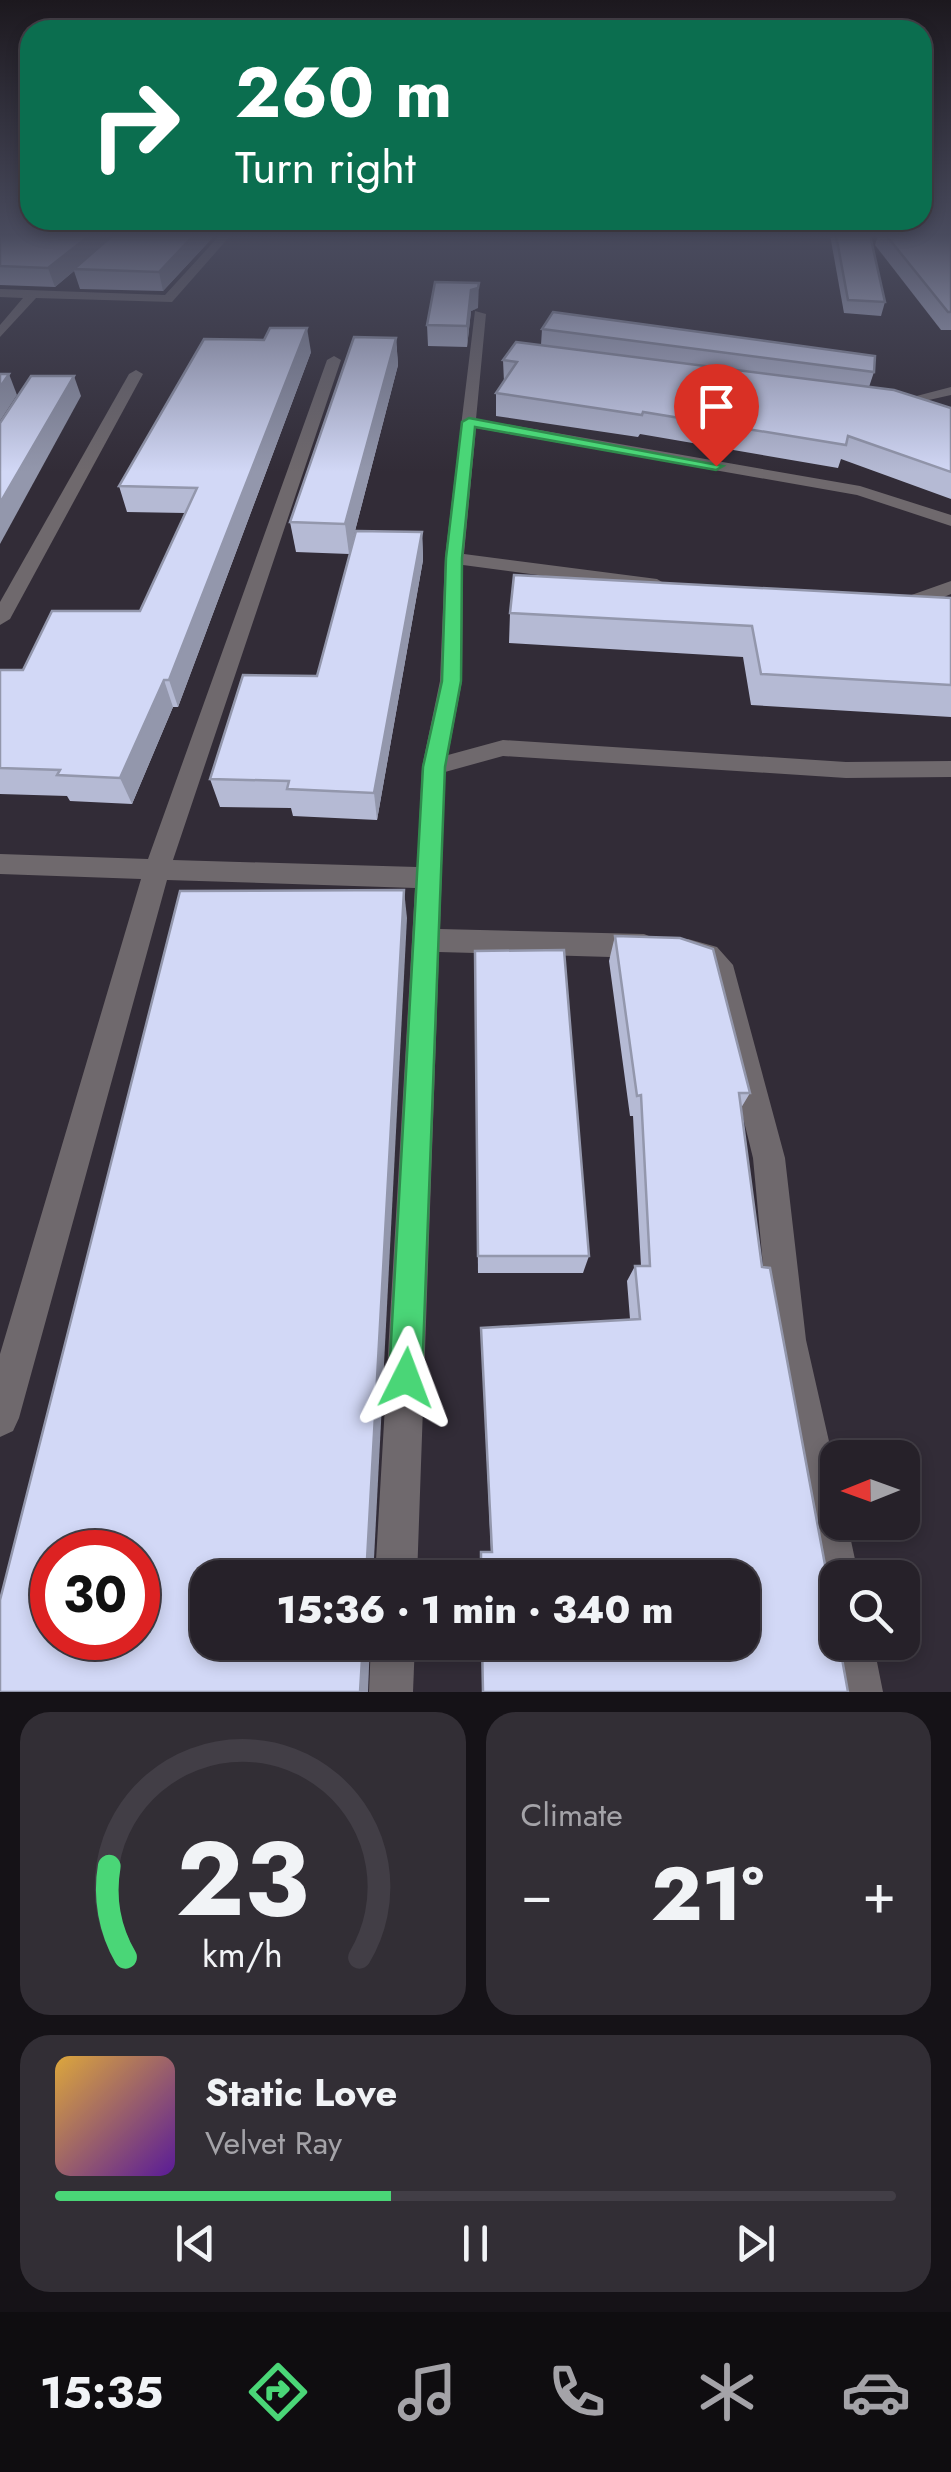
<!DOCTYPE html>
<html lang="en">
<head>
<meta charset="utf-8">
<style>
  :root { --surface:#262129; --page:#322e35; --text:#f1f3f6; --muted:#a4a3a8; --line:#423e46; --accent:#4ad677 }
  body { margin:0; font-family:Jost,sans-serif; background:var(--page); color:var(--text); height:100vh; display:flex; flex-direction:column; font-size:38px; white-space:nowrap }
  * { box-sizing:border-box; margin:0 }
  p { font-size:32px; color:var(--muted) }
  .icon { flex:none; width:55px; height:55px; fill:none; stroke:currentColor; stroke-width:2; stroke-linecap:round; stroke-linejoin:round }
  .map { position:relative; height:1692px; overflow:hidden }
  .side { display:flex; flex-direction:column; gap:20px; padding:20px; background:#151217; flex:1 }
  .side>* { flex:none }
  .banner { position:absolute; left:20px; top:20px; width:912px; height:210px; border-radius:30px; box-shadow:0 5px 15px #0003,0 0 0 2px var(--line); background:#0b6e4f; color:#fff; overflow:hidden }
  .needle { width:65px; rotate:269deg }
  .buttons { position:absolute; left:820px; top:1440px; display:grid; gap:20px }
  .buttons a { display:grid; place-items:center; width:100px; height:100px; border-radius:20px; background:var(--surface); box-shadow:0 5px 15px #0003,0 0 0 2px var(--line); font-size:50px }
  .speed { position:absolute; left:30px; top:1530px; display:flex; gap:20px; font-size:50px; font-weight:700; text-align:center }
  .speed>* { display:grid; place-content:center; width:130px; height:130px; border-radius:50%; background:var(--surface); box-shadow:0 5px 15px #0003,0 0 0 2px var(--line); line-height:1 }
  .speed .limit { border:15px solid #d22; background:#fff; color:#111 }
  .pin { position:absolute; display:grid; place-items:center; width:85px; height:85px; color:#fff; margin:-102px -42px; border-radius:50% 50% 50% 0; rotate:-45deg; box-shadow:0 0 10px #0007 }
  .pin .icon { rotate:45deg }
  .me { position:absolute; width:110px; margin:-55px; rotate:3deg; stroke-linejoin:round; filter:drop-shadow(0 0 8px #0008) }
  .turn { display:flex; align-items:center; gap:35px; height:210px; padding:0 50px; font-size:45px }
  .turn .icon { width:130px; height:130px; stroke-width:2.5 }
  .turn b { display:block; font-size:70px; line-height:85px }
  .big { font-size:75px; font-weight:800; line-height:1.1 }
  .side .tile { flex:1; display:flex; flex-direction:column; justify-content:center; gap:15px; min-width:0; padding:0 35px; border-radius:30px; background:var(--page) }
  .side .dial { align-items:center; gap:0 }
  .dial svg { height:260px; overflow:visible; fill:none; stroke:var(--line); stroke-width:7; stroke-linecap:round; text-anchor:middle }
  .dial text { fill:var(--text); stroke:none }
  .song { display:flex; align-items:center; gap:30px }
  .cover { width:120px; height:120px; border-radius:15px; background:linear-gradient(135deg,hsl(40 70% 55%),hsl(270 70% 35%)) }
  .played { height:10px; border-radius:5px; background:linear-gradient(90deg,var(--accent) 40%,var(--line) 40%) }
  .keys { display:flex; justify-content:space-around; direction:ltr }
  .heat { display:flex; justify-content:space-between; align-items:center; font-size:55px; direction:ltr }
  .side .tiles { flex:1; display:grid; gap:20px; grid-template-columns:1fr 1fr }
  .tile:last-child { grid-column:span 2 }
  .trip { position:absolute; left:190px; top:1560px; width:570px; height:100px; border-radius:30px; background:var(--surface); box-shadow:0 5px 15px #0003,0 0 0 2px var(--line); font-weight:800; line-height:100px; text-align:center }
  .dock { display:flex; height:160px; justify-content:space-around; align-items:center; background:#0f0d10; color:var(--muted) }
  .dock .icon { width:70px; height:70px }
  .dock .active { color:var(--accent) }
  .dock b { font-size:45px; color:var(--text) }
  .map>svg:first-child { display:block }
</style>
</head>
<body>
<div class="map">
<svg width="951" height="1692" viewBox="0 0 951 1692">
  <rect width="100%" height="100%" fill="#322c37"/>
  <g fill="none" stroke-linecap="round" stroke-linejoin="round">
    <g fill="#6f696d" fill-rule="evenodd">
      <path d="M220,235h11l-59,67 -136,-4 -36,39v-12l23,-27 -23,-1v-8l165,6z"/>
      <path d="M475,311l11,3 -10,105 384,67 91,29v11l-94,-31 -381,-67 -12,126 193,25 10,6 -10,6 -194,-26 -1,116 -14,74 55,-15 343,22 105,-1v16l-105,1 -343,-22 -58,16 -5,157 204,5 10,4 4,8 -4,8 -10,4 -205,-6 -22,626h-42l40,-690 -248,-8 -148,538 -6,13 -13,6v-83l141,-475 -141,-5v-20l148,5 179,-499 7,-4 7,4 -168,500 244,7 5,-100 18,-86 5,-123z"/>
      <path d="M136,370l7,4 -133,245 -10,6v-23l129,-228z"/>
      <path d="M951,387v8l-62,14 -7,-4z"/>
      <path d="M951,581v13c-19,8 -47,24 -65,10z"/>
      <path d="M688,939l29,8 16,18 52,193 21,182 32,141v41h9l12,56h-21v21l-15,-6 -6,-15 -47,-238 -17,-182 -46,-187 -29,-12 -4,-8 4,-8z"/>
      <path d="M838,1626v16h35l10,50h-44l-10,-50z"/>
      <path d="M371,1642h44l-2,50h-44z"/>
    </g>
  </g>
  <g fill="#b5bad4">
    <path d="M0,235h215l-52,56 -83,-2 -6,-18 -19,16 -55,-2z"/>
    <path d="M830,235h40l15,67 -4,14 -37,-3z"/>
    <path d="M878,235h73v95h-10l-66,-85z"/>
    <path d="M478,308l-7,3 -4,36 -39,-1 -1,-21z"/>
    <path d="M542,329l332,43 -5,15 82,21v91l-110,-40 -3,9 -198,-34 -2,3 -142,-21v-23l8,-11 -1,-22 38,-15z"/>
    <path d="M396,338l2,27 -49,189 -53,-2 -6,-30z"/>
    <path d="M311,352l-133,355h-5l-41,97 -62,-3 -3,-5 -67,-2v-124h23l117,-59 45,-98 -58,-1 -8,-26z"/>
    <path d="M422,532l1,28 -46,260 -84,-4 -2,-8 -71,-1 -10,-28 107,-103z"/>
    <path d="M951,598v119l-200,-12 -8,-48 -234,-14 1,-30z"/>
    <path d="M615,936l135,157 -9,15 21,159 -271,285 -10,-224 149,-9 -3,-38 8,-15h6l-8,-150h-3l-21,-155z"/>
    <path d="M475,951l114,305 -6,17h-105z"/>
  </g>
  <g fill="#9397ac">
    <path d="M90,235h28l-44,34v2l-19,16 -7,-19z"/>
    <path d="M194,235h21l-52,56 -4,-19z"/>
    <path d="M479,283l-1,25 -7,3 -4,36v-21l4,-36z"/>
    <path d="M307,328l4,24 -133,355 -9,-27z"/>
    <path d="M396,338l2,27 -49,189 -4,-30z"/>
    <path d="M9,374l8,21 -17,26v-34z"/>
    <path d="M74,376l7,20 -81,148v-41z"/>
    <path d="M422,532l1,28 -46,260 -3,-27z"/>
    <path d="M164,680l9,27 -41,97 -12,-26z"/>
    <path d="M404,890l3,28 -34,660h-7z"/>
    <path d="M363,1642h7l-2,50h-8z"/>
  </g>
  <g fill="#d2d8f6" stroke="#9397ac" stroke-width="2.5" fill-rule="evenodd">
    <path d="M0,235h90l-42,33 -48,-2z"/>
    <path d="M113,235h81l-35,37 -85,-3z"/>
    <path d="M836,235h34l15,67 -37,-2z"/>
    <path d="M886,235h65v77h-3z"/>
    <path d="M435,282l44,1 -1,5 -7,2 -4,36 -40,-1z"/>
    <path d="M553,312l322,44 -1,16 -332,-43z"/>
    <path d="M270,328h37l-138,352h-5l-44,98 -63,-3 3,-5 -60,-2v-98h23l29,-59h88l57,-123 -78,-2 85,-147 60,1z"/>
    <path d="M354,337l42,1 -51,186 -55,-2z"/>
    <path d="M516,342l378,48 57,18v64l-103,-36 -2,9 -203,-33 -1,3 -146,-22 21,-31 -14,-2z"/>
    <path d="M0,374h9l-9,13z"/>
    <path d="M31,376h43l-74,127v-80z"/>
    <path d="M356,531l66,1 -48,261 -87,-4 2,-8 -79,-2 33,-104 74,1z"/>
    <path d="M514,575l437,23v87l-190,-11 -9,-48 -242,-13z"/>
    <path d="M404,890l-38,688h-158v64h155l-3,50h-360v-92l180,-709zM52,1552h86v86h-86z"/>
    <path d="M615,936l65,2 33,11 37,144h-11l23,174 8,1 68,367v7h1l9,50h-365l-1,-50h260v-64h-261v-26h11l-11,-224 159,-9 -5,-53h15l-9,-171 -4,1z"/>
    <path d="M564,950l25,306h-111l-3,-305z"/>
  </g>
  <linearGradient id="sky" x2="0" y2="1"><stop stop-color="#1c181e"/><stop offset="0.5" stop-color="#494b5e"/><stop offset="1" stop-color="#494b5e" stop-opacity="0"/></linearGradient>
  <rect width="951" height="472" fill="url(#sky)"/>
  <path fill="#4ad677" stroke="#308b4d" stroke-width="2.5" d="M469,418l254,48 -7,4 -241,-43 -13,131 -1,123 -16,86 -23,611 -5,12 -11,5 -12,-5 -5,-12 34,-611 19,-86 4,-123 16,-136z"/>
</svg>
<div class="buttons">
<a><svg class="needle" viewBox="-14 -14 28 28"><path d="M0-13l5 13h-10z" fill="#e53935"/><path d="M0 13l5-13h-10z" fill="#a4a3a8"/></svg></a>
<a><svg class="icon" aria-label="search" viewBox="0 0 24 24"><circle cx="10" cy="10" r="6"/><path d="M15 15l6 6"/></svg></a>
</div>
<div class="speed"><div class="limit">30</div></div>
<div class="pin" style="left:716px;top:466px;background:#d93025"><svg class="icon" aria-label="arrive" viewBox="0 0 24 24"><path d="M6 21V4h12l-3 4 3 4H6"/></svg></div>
<svg class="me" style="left:406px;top:1378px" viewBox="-20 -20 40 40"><path d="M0-17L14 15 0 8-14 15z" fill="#4ad677" stroke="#fff" stroke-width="4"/></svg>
<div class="trip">15:36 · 1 min · 340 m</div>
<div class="banner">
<div class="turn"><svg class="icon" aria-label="right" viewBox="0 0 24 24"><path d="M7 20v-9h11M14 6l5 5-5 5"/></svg><div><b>260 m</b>Turn right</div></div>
</div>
</div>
<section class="side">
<div class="tiles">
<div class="tile dial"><svg viewBox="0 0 100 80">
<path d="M14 69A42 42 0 1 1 86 69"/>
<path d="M14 69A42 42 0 0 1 9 41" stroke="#4ad677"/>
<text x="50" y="56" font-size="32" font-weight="700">23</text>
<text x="50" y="72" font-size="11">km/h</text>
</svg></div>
<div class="tile"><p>Climate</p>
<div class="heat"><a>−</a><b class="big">21°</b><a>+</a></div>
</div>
<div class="tile">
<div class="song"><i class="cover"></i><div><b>Static Love</b><p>Velvet Ray</p></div></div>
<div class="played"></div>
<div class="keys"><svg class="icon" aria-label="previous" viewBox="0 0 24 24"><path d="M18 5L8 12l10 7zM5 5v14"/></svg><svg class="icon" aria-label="pause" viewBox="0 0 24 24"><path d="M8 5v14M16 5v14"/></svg><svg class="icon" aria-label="next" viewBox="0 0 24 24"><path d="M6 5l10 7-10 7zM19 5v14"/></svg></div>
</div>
</div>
</section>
<nav class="dock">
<b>15:35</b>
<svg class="icon active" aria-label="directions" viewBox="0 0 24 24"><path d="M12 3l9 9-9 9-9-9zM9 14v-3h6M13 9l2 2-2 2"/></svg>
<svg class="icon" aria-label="music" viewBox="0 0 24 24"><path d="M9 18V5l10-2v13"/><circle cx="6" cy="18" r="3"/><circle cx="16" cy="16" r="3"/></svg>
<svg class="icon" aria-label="phone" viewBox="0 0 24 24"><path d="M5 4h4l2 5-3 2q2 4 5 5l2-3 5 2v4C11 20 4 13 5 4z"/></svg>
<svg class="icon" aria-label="climate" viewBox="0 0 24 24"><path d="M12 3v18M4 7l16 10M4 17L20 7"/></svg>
<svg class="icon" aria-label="car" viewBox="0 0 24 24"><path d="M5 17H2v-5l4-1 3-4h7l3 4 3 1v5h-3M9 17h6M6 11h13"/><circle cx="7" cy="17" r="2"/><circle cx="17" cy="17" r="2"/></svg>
</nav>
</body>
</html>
